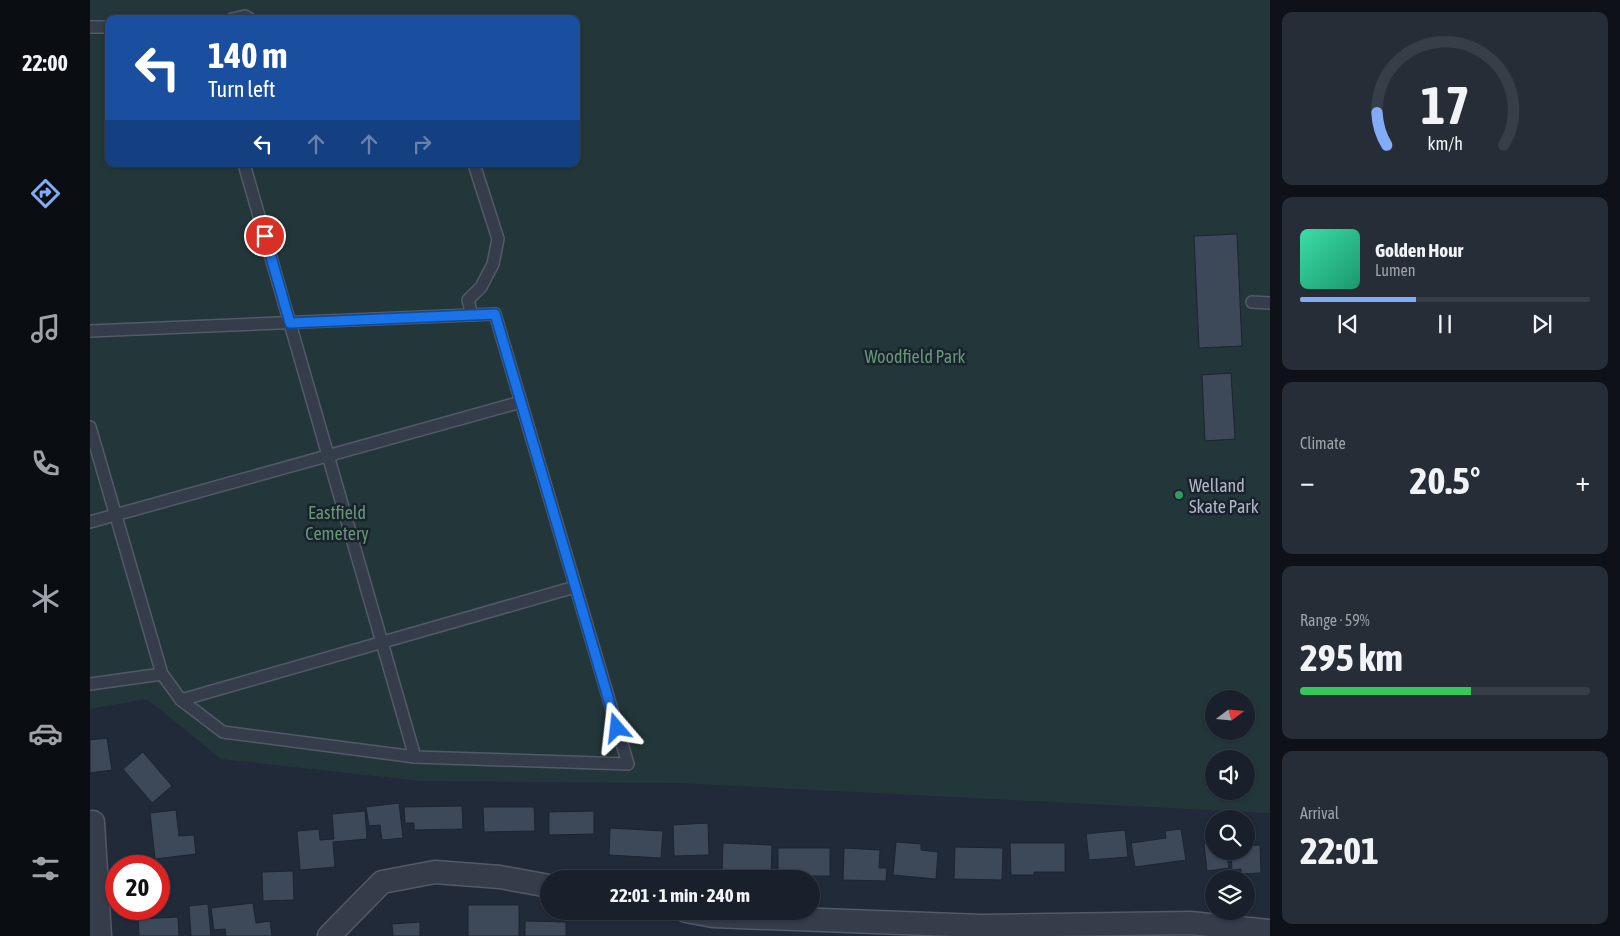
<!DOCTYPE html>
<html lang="en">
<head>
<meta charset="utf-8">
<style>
  :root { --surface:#19202b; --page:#262d37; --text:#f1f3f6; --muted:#9fa3a9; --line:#373e47; --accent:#82abf8 }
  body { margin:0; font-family:"Asap Condensed",sans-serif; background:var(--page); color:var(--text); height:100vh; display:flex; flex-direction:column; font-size:19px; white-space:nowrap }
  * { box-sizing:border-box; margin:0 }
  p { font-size:16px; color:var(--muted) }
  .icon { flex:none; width:28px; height:28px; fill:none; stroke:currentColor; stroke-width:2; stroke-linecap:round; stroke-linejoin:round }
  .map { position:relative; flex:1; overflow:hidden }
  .sheet { display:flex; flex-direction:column; gap:12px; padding:12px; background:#0e1218; width:350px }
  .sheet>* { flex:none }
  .guide { position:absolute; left:15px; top:15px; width:475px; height:152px; border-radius:10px; box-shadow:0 1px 4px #0004,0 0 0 1px var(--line); background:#1a4fa0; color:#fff; overflow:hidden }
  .needle { width:32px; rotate:74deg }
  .tools { position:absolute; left:1115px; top:690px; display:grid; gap:10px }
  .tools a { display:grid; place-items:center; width:50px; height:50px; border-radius:50%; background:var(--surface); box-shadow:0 1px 4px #0004,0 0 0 1px var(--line); font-size:25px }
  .speed { position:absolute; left:15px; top:855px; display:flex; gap:10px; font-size:25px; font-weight:700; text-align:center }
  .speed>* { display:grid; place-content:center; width:65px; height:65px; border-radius:50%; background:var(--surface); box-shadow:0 1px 4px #0004,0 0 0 1px var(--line); line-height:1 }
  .speed .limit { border:8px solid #d22; background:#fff; color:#111 }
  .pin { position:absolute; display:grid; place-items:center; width:42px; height:42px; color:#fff; margin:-21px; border:2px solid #fff; border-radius:50%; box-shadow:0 1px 5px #0007 }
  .me { position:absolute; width:55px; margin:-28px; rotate:343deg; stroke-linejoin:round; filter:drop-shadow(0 0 4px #0008) }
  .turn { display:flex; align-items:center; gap:18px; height:105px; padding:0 20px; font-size:22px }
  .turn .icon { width:65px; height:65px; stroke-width:2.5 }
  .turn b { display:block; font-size:35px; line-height:42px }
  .lanes { display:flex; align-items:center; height:48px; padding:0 20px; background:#0003; justify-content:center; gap:25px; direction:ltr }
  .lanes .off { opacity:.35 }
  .big { font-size:38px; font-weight:700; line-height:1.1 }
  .sheet .tile { flex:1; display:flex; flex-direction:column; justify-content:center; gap:8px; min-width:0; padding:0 18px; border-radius:10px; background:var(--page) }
  .sheet .dial { align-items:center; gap:0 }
  .dial svg { height:130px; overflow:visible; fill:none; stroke:var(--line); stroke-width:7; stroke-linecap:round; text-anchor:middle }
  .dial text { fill:var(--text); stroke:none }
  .song { display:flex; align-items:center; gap:15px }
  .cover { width:60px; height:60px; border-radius:8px; background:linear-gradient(135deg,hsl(160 70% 55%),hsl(160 70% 35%)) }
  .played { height:5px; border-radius:2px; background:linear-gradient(90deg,var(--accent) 40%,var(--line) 40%) }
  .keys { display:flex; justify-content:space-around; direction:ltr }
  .heat { display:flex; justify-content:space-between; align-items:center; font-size:28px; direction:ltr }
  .charge { height:8px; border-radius:4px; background:linear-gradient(90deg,#34c759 59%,var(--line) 0) }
  .trip { position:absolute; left:450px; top:870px; width:280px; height:50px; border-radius:25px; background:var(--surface); box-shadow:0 1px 4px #0004,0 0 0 1px var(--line); font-weight:700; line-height:50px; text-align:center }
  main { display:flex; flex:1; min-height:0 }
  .dock { display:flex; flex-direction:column; width:90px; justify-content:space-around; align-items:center; background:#0a0d11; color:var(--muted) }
  .dock .icon { width:35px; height:35px }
  .dock .selected { color:var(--accent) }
  .dock b { font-size:22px; color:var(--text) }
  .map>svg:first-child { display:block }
</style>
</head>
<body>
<main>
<nav class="dock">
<b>22:00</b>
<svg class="icon selected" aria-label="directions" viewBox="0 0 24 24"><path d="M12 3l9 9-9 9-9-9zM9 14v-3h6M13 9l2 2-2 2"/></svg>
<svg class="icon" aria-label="music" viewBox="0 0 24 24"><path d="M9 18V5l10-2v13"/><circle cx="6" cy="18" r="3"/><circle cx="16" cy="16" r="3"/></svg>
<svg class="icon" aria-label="phone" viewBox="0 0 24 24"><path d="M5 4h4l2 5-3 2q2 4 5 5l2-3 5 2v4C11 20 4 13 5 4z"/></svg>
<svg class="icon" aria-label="climate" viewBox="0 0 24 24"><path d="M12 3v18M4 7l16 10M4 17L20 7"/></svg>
<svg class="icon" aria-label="car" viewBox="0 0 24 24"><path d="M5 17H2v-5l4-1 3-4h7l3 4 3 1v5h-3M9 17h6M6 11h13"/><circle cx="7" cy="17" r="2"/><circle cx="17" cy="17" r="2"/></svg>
<svg class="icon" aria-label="filters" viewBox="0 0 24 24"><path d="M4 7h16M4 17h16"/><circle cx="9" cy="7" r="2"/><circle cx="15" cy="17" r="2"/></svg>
</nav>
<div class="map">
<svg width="1180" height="936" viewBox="0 0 1180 936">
  <rect width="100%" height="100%" fill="#212a39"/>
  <path fill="#23373a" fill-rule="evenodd" d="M0,0h1180v813l-592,-30 -257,-2 -200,-22 -74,-60 -57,10zM19,19h467v145h-467zM1124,699h32v32h-32zM1124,759h32v32h-32z"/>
  <g fill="#3d4859" stroke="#1c2430">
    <path d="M1147,234l5,112 -43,2 -5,-112z"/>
    <path d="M1141,373l4,66 -30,2 -3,-66z"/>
    <path d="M17,738l5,32 -22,3v-33z"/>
    <path d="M53,752l29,34 -20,17 -29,-34z"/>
    <path d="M309,803l4,35 -21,2 -2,-15 -11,1 -3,-19z"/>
    <path d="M372,806l1,23 -49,1v-7h-9l-1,-16z"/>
    <path d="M393,807h51l1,24 -51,1z"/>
    <path d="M86,810l3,26 15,-1 2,19 -41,5 -5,-46z"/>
    <path d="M275,811l2,28 -34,3 2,25 -35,3 -3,-39 22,-2 1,11 14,-1 -2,-25z"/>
    <path d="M504,811v23l-45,1v-23z"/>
    <path d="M618,823l1,32 -35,1 -1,-31z"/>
    <path d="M520,828l53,3 -2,27 -52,-3z"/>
    <path d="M1091,829l5,31 -51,7 -4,-24 35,-5 -1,-7z"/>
    <path d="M1035,830l3,27 -39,3 -3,-26z"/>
    <path d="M806,842l25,2v6l17,2 -2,27 -43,-4z"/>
    <path d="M1124,842v9h12l3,17 -22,3 -3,-27z"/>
    <path d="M633,843l49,2 -1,32 -49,-2z"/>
    <path d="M920,843h55v29h-31v3h-23z"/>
    <path d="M1170,845l1,28 -20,1v-5l-9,1 -1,-19h15v-5z"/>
    <path d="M865,847l48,1 -1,32 -48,-1z"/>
    <rect x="688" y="848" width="52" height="28"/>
    <path d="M754,848l36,2 -1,18h8l-1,13 -43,-1z"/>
    <path d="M203,871l1,29 -31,1 -1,-29z"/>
    <path d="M163,903l3,20 14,-2 2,15h-46l-1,-7 -11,1 -3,-22z"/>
    <path d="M118,904l3,32h-20l-2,-30z"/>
    <rect x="378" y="905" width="51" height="31"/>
    <path d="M88,917l1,19h-40l-1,-17z"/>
    <path d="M435,921l41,1v14h-41z"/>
    <path d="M330,922v14h-27l-1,-12z"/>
  </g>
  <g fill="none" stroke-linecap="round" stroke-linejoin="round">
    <defs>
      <g id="lane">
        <path d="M142,19l13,-3 5,3"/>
        <path d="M0,27h19"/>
        <path d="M154,164l171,593"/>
        <path d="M1162,302l18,1"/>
        <path d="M382,315l-4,-15 13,-13 12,-23 5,-25 -24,-75"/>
        <path d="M0,331l405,-17 133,450 -213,-7 -192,-25 -42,-32 -19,-26 -72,-247"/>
        <path d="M0,522l431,-120"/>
        <path d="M0,684l72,-10"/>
        <path d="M91,700l394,-113"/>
      </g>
      <g id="street">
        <path d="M3,822l7,114"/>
        <path d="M596,911l27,5 269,10 208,-3 80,8"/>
        <path d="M239,936l53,-54 53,-10 65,5 49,9"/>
      </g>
    </defs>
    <use href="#lane" stroke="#525a67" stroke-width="14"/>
    <use href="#street" stroke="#525a67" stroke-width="25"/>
    <use href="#lane" stroke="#353c4a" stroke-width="11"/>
    <use href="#street" stroke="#353c4a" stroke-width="22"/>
  </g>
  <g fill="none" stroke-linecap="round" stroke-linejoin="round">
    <defs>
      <path id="route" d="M175,236l25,87 205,-9 122,414"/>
    </defs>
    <use href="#route" stroke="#114b97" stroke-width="12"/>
    <use href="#route" stroke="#1a73e8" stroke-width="9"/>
  </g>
  <circle fill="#2e9e5b" stroke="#1a222e" stroke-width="2" cx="1089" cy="495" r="5"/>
  <g text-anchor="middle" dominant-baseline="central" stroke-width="5" stroke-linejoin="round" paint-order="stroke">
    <g font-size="18" fill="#669774" stroke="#1a222e">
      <text x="825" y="356">Woodfield Park</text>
      <text x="247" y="512">Eastfield<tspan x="247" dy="21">Cemetery</tspan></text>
    </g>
    <g font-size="18" fill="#afb7c6" stroke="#1a222e" text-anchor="start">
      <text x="1099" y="485">Welland<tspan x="1099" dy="21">Skate Park</tspan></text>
    </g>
  </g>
</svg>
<div class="tools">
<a><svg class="needle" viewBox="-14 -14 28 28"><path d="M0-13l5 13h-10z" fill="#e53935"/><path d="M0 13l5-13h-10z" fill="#9fa3a9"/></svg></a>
<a><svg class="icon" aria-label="sound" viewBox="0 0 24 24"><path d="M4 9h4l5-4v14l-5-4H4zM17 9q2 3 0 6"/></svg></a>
<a><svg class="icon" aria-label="search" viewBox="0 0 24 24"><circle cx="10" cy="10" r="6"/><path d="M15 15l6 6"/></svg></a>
<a><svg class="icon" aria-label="layers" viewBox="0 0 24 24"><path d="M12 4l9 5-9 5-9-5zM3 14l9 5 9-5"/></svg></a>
</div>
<div class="speed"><div class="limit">20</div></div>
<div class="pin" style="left:175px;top:236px;background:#d93025"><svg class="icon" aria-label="arrive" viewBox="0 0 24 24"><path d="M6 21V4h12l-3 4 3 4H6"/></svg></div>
<svg class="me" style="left:527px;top:728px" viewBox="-20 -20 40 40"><path d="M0-17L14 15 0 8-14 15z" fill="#1a73e8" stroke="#fff" stroke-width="4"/></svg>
<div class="trip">22:01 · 1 min · 240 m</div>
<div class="guide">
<div class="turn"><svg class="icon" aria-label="left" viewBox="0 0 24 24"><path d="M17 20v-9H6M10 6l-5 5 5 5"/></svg><div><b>140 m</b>Turn left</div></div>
<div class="lanes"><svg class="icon" aria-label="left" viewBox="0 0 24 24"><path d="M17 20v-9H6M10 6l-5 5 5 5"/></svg><svg class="icon off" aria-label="ahead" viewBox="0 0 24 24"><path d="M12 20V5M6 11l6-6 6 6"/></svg><svg class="icon off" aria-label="ahead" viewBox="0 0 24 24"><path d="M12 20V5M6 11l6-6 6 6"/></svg><svg class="icon off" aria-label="right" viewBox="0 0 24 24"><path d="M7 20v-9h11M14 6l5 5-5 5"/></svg></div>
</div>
</div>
<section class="sheet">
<div class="tile dial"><svg viewBox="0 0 100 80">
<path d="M14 69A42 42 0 1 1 86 69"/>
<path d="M14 69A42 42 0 0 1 8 49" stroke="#82abf8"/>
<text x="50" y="56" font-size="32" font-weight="700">17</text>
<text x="50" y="72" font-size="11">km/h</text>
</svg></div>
<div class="tile">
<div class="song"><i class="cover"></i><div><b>Golden Hour</b><p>Lumen</p></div></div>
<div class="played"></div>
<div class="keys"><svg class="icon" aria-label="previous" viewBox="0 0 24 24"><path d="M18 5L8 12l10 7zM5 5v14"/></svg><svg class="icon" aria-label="pause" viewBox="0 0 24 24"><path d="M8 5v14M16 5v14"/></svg><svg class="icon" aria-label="next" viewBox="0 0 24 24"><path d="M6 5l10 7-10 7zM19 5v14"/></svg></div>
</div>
<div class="tile"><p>Climate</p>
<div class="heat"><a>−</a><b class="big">20.5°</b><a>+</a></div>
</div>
<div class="tile"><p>Range · 59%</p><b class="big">295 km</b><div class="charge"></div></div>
<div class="tile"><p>Arrival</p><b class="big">22:01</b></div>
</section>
</main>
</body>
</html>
